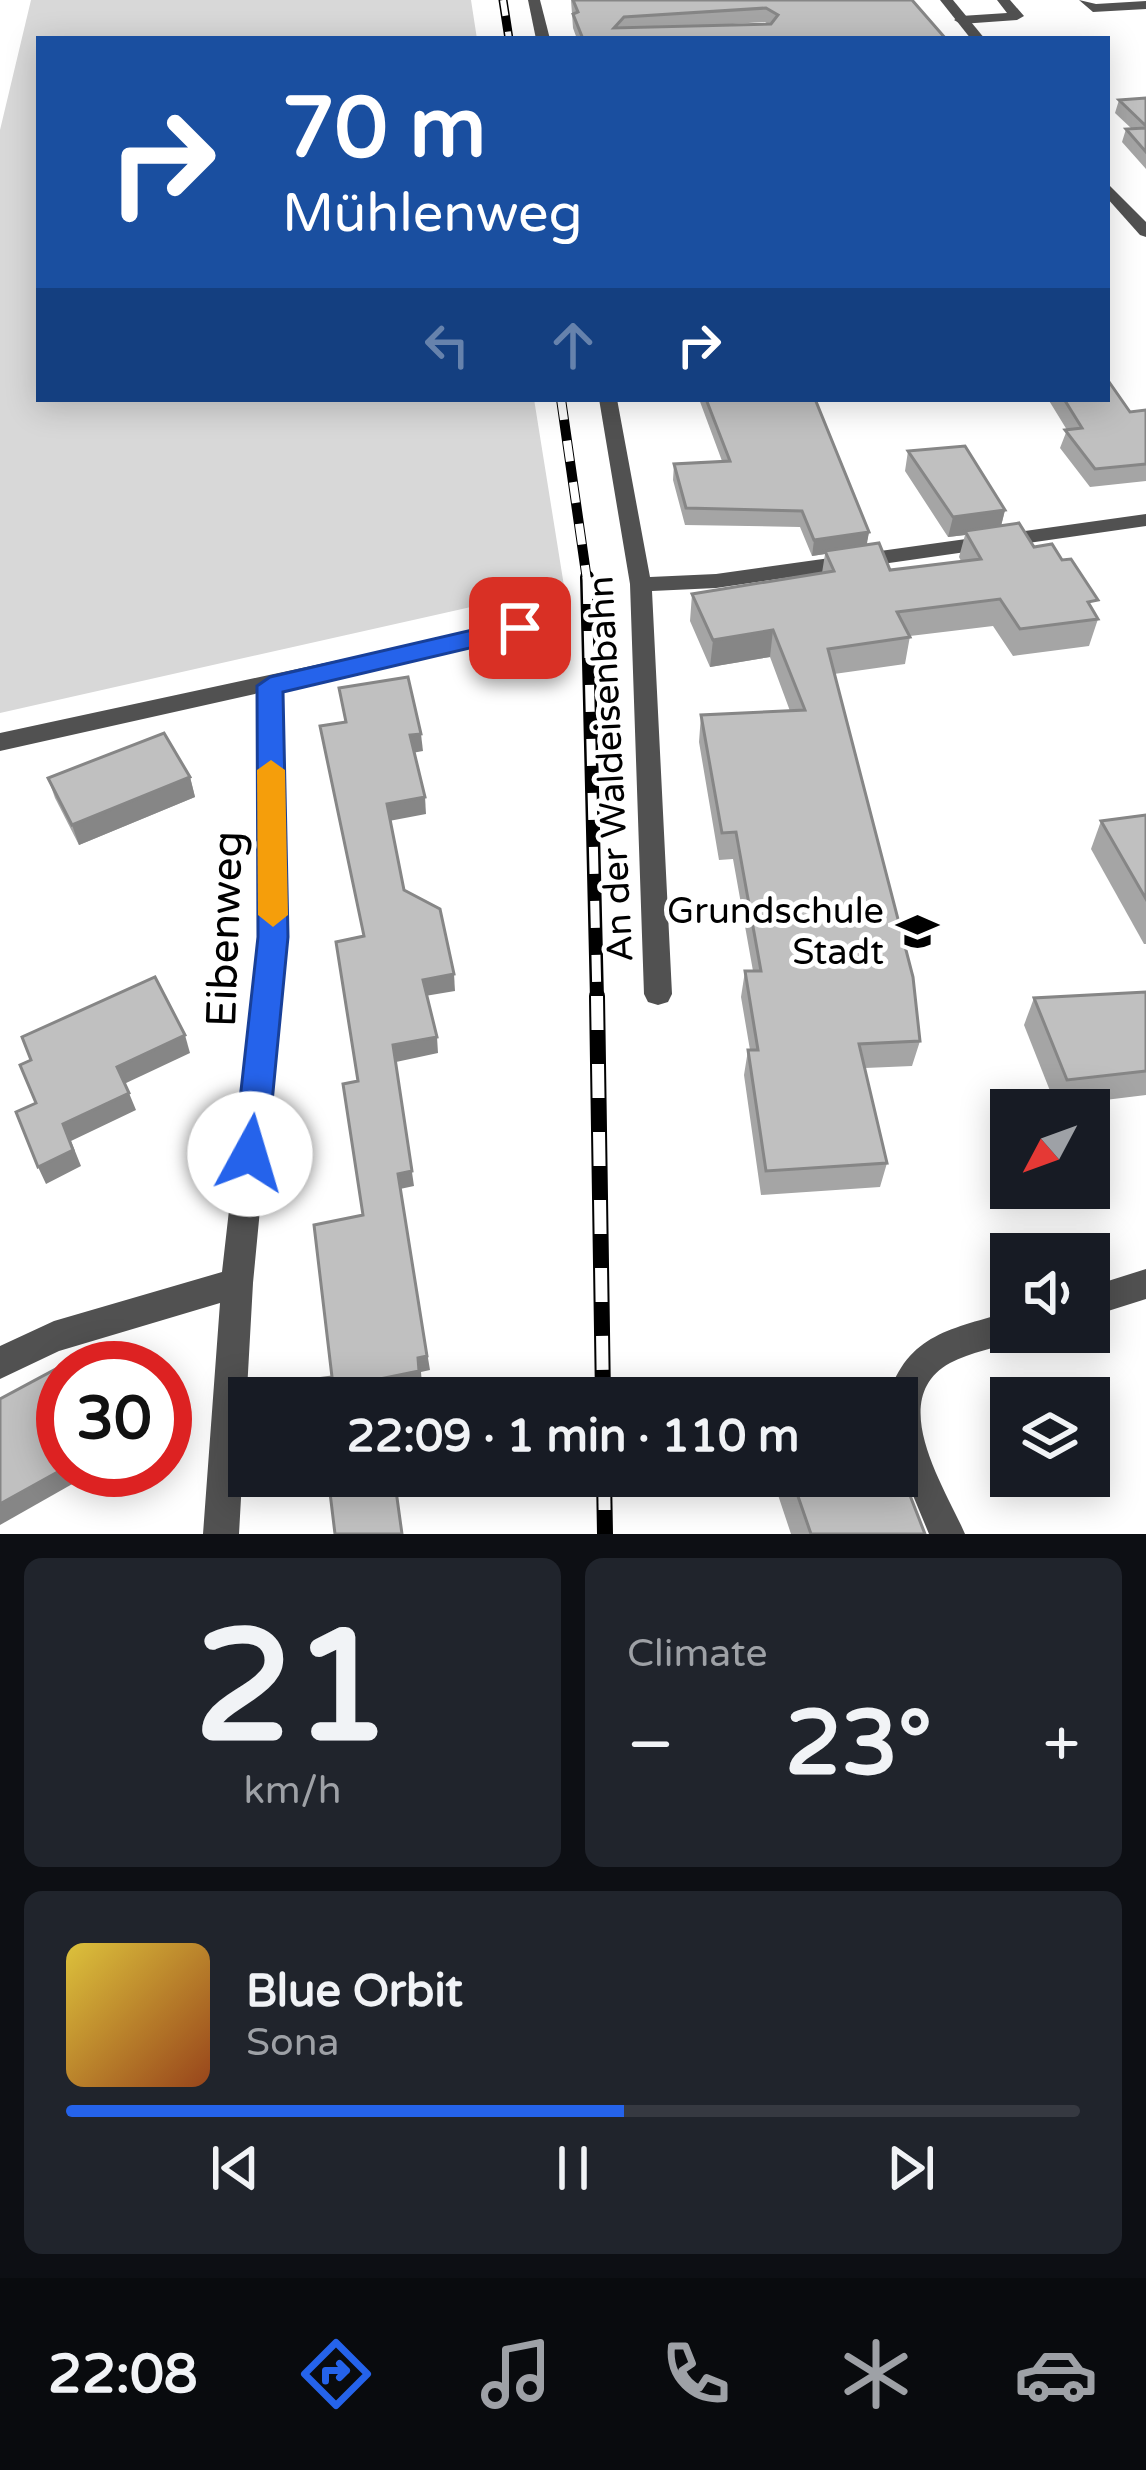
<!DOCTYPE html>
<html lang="en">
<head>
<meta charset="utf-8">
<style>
  :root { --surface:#171b24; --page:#20242c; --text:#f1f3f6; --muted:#9ea1a6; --line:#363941; --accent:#2563eb }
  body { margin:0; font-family:"Varela Round",sans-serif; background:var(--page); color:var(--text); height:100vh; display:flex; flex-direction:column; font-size:45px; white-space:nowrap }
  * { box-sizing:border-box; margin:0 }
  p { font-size:39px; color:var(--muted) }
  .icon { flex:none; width:66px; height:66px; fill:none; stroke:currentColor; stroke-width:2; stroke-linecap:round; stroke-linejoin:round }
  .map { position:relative; height:1534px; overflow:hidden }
  .drawer { display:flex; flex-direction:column; gap:24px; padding:24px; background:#0d0f14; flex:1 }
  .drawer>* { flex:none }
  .banner { position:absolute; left:36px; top:36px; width:1074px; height:366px; border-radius:0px; box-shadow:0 6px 30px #0003; background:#1a4fa0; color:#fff; overflow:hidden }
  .needle { width:78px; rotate:229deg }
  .buttons { position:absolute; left:990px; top:1089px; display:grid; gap:24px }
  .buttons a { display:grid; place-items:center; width:120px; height:120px; border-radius:0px; background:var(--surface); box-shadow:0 6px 30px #0003; font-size:60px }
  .speed { position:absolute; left:36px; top:1341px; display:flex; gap:24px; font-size:60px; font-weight:700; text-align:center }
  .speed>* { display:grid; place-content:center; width:156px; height:156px; border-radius:50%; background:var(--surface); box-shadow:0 6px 30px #0003; line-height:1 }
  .speed .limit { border:18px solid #d22; background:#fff; color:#111 }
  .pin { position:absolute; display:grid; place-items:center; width:102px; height:102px; color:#fff; margin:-51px; border-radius:24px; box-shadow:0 6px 18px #0006 }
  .me { position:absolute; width:132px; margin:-66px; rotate:6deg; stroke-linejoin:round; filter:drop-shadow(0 0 9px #0008) }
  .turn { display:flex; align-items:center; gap:42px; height:252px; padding:0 48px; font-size:54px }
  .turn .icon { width:156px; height:156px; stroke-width:2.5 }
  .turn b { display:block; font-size:84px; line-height:102px }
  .lanes { display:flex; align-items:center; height:114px; padding:0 48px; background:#0003; justify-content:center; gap:60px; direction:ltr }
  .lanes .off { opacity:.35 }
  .big { font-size:90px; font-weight:700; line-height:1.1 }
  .drawer .tile { flex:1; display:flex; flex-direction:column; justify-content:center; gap:18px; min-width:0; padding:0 42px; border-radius:18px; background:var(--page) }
  .drawer .dial { align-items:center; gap:0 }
  .dial b { font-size:156px; line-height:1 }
  .song { display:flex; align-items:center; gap:36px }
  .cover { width:144px; height:144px; border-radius:18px; background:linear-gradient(135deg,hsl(50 70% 55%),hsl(20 70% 35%)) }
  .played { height:12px; border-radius:6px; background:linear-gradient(90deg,var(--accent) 55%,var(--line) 55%) }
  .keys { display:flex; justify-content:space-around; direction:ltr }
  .heat { display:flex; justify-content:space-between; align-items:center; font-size:66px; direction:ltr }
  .drawer .tiles { flex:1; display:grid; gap:24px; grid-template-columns:1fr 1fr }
  .tile:last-child { grid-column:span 2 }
  .trip { position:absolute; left:228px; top:1377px; width:690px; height:120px; border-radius:0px; background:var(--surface); box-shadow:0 6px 30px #0003; font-weight:700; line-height:120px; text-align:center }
  .menu { display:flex; height:192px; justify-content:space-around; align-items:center; background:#090b0e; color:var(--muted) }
  .menu .icon { width:84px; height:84px }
  .menu .active { color:var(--accent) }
  .menu b { font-size:54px; color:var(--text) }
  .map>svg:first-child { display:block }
</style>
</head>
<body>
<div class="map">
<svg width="1146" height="1534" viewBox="0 0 1146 1534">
  <rect width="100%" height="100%" fill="#fff"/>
  <path fill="#d8d8d8" d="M31,0h440l6,39h-438v360h495l30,187 -564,127v-583z"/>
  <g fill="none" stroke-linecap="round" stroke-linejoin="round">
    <g fill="#515151" fill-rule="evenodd">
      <path d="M997,0h13l14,16 -7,4 -56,4 -7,-4 7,-4 46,-3z"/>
      <path d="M1079,0l17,4 50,-3v8l-53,3z"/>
      <path d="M1146,1269v30l-57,18v-30z"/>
      <path d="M1011,1311v21h14l-3,6c-23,10 -50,13 -72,25 -65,36 -5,124 15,171h-36l-32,-77v-59h-9c19,-65 65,-69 123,-87z"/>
    </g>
    <g fill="#515151" fill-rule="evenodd">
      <path d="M528,0h12l10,39h-14z"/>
      <path d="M940,0h13l32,39h-14z"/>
      <path d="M1107,183l39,39v15l-6,-2 -33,-37z"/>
      <path d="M599,399h18l33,178 66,-3 430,-60v12l-430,62 -64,3 20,403 -4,8 -10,3 -10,-3 -4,-8 -14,-410z"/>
      <path d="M520,621l11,7 -3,5 -247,55 5,249 -33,346 -14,251h-36l17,-231 -161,48 -59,28v-33l54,-25 168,-49 38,-335 -1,-244 -259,58v-18z"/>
    </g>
    <defs>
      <path id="rail-far3" d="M503,0l6,39"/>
      <path id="rail-far2" d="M561,399l26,181"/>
      <path id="rail-far1" d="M587,577l10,422"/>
      <g id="rail">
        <path d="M597,996l6,402"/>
        <path d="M604,1476l1,58"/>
      </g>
    </defs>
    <use href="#rail-far3" stroke="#000" stroke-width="9"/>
    <use href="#rail-far2" stroke="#000" stroke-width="10"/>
    <use href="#rail-far1" stroke="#000" stroke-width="14"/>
    <use href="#rail" stroke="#000" stroke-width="16"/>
    <use href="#rail-far3" stroke="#fff" stroke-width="6" stroke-dasharray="16" stroke-linecap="butt"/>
    <use href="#rail-far2" stroke="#fff" stroke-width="8" stroke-dasharray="21" stroke-linecap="butt"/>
    <use href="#rail-far1" stroke="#fff" stroke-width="9" stroke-dasharray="27" stroke-linecap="butt"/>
    <use href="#rail" stroke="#fff" stroke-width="12" stroke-dasharray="34" stroke-linecap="butt"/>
  </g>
  <g fill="#a5a5a5" fill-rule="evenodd">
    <path d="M571,0h341l34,39h-369l-4,-11zM765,22l3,2 -67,2z"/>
    <path d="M1146,98v71l-24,-27 4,-13h6l-17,-16 4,-13z"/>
    <path d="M699,399h116l54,133 -3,13 24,25 71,-9 -2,-4 6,-22 -17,2 -43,-66 3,-20 97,59 -4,16 33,21 64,72 -9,27 -76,10 -20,-30 -83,10 -5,28 -71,10 86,367 -8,25 -47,2 22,95 -7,24 -119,8 -17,-120 4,-25h2l-9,-53 4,-26h8l-20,-112 -14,1 -20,-118 2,-27 89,-4 -20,-54 -60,10 -20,-46 2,-27 130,-21 3,-19 -13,2 -12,-29 -115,-2 -12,-45 1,-16 48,-3z"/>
    <path d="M1048,399h59l23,13 16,-2v71l-56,6 -30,-39 7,-18z"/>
    <path d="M190,777l5,20 -116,48 -24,-47 -7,-20z"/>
    <path d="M1146,815v129h-2l-53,-95 10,-28z"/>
    <path d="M1146,992v103l-90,11 -32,-81 10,-27z"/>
    <path d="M776,1476h15l134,58h-134l-17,-51z"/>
  </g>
  <g fill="#868686">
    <path d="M1005,510l-5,20 -35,1v4l-17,2 5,-20z"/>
    <path d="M869,532l-3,17 -41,2v3l-13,2 2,-16z"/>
    <path d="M773,630l-3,27 -60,10 3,-27z"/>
    <path d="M421,734l2,17 -11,2 -2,-18z"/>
    <path d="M190,777l5,20 -116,48 -7,-20z"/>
    <path d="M425,797l1,17 -37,7 -2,-17z"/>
    <path d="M454,974l1,17 -30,5 -2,-16z"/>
    <path d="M185,1035l5,18 -66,31 -7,-17z"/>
    <path d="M437,1037l1,16 -42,9 18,124 -14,3 30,181 -9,2 1,13 -38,8 -1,5 -3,-19 18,-205 -5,-129z"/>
    <path d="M129,1093l7,17 -65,31 10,25 -35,18 -8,-17 25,-43z"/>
    <path d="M63,1470h34l-97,55v-21z"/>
  </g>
  <g fill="#c0c0c0" stroke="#868686" stroke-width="3" fill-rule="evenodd">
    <path d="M573,0h339l34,39h-363l-10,-25 5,-2zM766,8l12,7 -7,9 -157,4 10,-11z"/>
    <path d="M1146,98v28l-27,-26z"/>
    <path d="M1146,128v24l-20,-23z"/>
    <path d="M1107,379l23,33 16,-2v54l-51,5 -30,-39 17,-2 -18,-29h43z"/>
    <path d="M706,399h109l54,133 -55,8 -12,-29 -116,-3 -12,-44 56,-3z"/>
    <path d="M965,446l40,64 -52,7 -45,-66z"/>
    <path d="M1019,523l15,24 18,-3 10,16 9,-1 27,41 -10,2 10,17 -78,10 -20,-30 -103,13 13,25 -82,12 85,328 7,64 -61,3 28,119 -121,8 -18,-121h10l-13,-79h16l-25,-139 -14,1 -21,-118 104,-5 -32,-80 -60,10 -21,-46 142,-23 -9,-20 54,-8 11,27 91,-11 -16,-28z"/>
    <path d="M408,677l13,57 -11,1 15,62 -38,7 17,86 36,19 14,65 -31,6 14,57 -44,8 19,126 -14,3 29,182 -9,2 1,13 -39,8 3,19h-64l-3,-19 16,-2 -18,-152 49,-10 -20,-131 15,-3 -22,-139 28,-6 -44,-210 26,-4 -7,-34z"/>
    <path d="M164,733l26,44 -118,48 -24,-47z"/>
    <path d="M1146,815v84l-45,-78z"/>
    <path d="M155,977l30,58 -68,32 12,26 -66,31 10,26 -35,17 -22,-55 20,-9 -16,-38 11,-5 -9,-23z"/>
    <path d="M1146,992v79l-79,9 -33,-82z"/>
    <path d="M97,1347l8,21h-42v101l-63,35v-105z"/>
    <path d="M897,1462l28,72h-114l-20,-58h106z"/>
    <path d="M328,1476h66l8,58h-67z"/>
  </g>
  <path fill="#2563eb" stroke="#184099" stroke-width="3" d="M520,619l12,9 -3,6 -246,58 5,245 -21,217 -5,10 -12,5 -11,-5 -5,-10 24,-217 -1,-251 13,-9z"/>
  <path fill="#f59e0b" d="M271,760l14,10 3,145 -15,12 -15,-12 -1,-145z"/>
  <defs>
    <symbol id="school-bare" viewBox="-9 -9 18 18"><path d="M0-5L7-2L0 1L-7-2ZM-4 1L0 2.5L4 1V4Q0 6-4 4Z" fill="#000" stroke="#fff" stroke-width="2.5" paint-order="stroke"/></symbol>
  </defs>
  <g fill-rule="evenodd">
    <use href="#school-bare" x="888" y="902" width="59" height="59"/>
  </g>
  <g text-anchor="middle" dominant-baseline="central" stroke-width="10" stroke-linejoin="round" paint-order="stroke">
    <g font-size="36" fill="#000" stroke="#fff">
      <text transform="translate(611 769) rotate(-93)">An der Waldeisenbahn</text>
    </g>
    <g font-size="36" fill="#000" stroke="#fff" text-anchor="end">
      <text x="884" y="911">Grundschule<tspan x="884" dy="41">Stadt</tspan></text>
    </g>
    <g font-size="42" fill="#000" stroke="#fff">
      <text transform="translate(225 929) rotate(-88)">Eibenweg</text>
    </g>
  </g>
</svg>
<div class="buttons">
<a><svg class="needle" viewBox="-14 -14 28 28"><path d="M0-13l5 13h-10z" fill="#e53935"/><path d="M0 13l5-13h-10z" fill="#9ea1a6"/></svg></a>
<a><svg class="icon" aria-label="sound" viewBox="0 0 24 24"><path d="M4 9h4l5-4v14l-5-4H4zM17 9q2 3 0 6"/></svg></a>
<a><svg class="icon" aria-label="layers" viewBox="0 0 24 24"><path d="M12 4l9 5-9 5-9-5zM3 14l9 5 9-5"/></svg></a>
</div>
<div class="speed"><div class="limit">30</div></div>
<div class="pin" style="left:520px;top:628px;background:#d93025"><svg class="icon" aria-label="arrive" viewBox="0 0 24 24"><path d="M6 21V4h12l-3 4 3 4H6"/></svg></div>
<svg class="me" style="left:250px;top:1154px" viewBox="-20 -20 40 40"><circle r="19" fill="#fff"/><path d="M0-13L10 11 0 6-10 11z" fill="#2563eb"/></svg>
<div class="trip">22:09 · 1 min · 110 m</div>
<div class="banner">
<div class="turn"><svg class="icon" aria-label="right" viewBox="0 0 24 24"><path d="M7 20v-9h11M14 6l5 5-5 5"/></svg><div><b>70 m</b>Mühlenweg</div></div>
<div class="lanes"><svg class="icon off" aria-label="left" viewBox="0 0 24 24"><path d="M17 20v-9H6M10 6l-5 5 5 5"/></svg><svg class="icon off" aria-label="ahead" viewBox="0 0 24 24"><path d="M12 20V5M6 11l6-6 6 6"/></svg><svg class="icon" aria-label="right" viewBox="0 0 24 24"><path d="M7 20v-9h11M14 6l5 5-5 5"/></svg></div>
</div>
</div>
<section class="drawer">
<div class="tiles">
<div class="tile dial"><b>21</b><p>km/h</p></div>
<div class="tile"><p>Climate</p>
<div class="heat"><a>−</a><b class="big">23°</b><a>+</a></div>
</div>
<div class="tile">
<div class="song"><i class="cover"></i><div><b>Blue Orbit</b><p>Sona</p></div></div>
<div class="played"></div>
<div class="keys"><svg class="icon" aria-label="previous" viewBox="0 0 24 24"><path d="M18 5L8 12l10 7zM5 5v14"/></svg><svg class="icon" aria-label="pause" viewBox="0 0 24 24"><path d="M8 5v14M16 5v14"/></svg><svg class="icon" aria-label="next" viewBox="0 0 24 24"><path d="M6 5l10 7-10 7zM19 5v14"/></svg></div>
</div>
</div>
</section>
<nav class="menu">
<b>22:08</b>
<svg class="icon active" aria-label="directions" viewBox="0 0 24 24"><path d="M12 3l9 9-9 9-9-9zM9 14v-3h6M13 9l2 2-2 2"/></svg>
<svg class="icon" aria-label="music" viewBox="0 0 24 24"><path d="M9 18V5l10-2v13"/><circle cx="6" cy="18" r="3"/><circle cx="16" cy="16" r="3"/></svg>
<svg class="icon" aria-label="phone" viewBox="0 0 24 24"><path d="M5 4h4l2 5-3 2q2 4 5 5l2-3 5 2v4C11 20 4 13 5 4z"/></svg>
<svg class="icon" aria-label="climate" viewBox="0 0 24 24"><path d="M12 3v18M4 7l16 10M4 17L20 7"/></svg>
<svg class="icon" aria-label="car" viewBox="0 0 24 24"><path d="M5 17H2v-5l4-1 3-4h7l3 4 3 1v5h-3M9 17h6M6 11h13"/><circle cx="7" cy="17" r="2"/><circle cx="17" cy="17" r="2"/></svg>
</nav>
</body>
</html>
